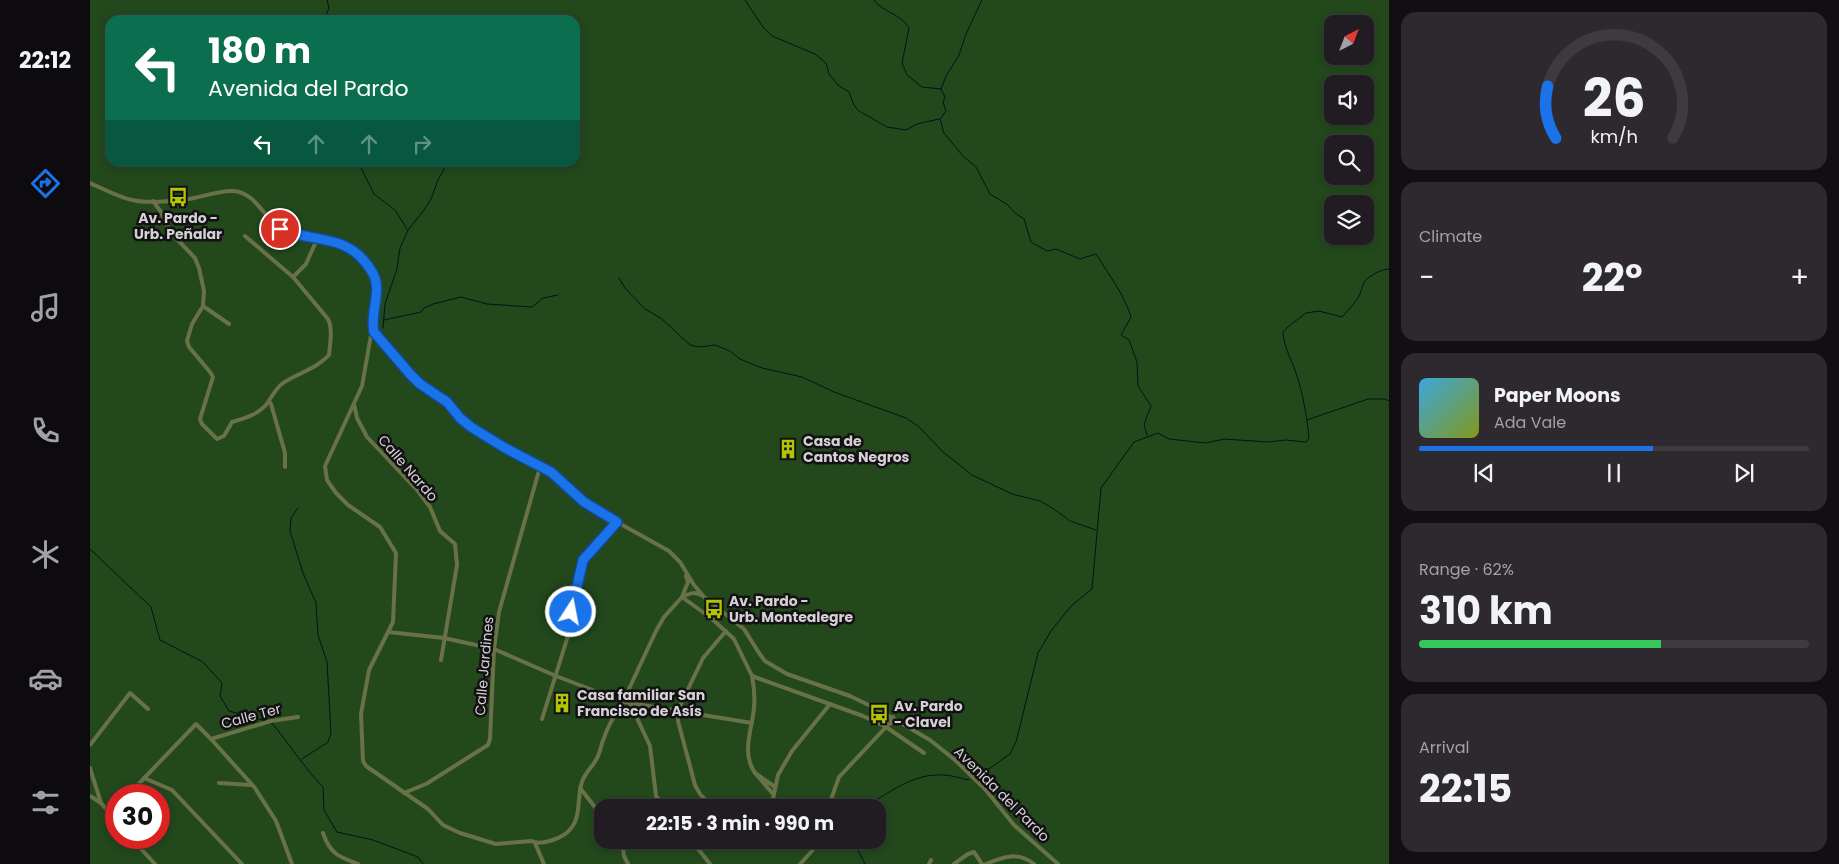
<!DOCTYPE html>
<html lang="en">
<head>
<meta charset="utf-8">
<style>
  :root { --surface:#211c21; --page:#2d292e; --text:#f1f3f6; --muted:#a2a1a5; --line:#3e3a3f; --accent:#1a73e8 }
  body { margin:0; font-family:Poppins,sans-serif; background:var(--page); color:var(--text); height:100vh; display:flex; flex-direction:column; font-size:19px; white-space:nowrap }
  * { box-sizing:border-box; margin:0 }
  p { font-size:16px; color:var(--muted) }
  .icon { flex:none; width:28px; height:28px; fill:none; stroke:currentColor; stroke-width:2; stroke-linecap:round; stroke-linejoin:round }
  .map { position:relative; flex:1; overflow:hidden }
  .details { display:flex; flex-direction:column; gap:12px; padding:12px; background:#120f12; width:450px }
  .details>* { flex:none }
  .top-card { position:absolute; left:15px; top:15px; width:475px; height:152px; border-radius:15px; box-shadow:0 2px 8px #0003,0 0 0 1px var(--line); background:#0b6e4f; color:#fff; overflow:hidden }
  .needle { width:32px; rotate:42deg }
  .buttons { position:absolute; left:1234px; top:15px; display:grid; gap:10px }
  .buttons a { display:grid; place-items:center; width:50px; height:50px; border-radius:10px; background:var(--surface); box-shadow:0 2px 8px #0003,0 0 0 1px var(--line); font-size:25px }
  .speed { position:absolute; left:15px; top:784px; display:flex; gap:10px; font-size:25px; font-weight:700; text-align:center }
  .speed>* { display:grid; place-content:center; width:65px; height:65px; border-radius:50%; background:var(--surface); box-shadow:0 2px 8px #0003,0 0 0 1px var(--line); line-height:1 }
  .speed .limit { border:8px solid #d22; background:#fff; color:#111 }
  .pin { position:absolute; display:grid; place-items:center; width:42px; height:42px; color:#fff; margin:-21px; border:2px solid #fff; border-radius:50%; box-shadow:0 1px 5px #0007 }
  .me { position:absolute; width:55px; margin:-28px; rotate:11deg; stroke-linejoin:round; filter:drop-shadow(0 0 4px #0008) }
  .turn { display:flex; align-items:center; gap:18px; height:105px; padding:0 20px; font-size:22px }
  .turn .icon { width:65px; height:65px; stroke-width:2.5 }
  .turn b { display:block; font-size:35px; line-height:42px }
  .lanes { display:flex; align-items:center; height:48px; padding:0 20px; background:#0003; justify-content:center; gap:25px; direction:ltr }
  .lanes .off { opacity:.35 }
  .big { font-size:38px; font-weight:700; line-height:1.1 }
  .details .card { flex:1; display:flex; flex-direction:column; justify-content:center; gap:8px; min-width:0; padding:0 18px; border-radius:15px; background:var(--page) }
  .details .dial { align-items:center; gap:0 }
  .dial svg { height:130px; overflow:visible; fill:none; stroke:var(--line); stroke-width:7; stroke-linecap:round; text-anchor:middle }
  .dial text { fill:var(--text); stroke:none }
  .song { display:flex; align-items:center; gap:15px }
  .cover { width:60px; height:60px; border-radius:8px; background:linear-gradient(135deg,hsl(200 70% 55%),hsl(70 70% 35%)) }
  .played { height:5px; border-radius:2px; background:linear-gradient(90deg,var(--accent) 60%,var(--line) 60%) }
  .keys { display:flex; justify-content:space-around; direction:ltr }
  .heat { display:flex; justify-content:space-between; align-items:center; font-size:28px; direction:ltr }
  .charge { height:8px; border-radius:4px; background:linear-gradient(90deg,#34c759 62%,var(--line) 0) }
  .trip { position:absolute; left:504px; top:799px; width:292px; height:50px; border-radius:15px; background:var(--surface); box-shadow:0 2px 8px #0003,0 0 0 1px var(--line); font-weight:700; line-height:50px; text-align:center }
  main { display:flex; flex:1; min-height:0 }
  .menu { display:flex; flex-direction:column; width:90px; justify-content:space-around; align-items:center; background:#0d0b0d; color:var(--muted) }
  .menu .icon { width:35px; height:35px }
  .menu .active { color:var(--accent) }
  .menu b { font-size:22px; color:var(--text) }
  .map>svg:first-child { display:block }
</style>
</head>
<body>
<main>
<nav class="menu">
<b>22:12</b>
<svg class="icon active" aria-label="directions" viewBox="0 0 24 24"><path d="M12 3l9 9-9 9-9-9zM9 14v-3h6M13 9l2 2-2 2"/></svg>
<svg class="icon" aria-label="music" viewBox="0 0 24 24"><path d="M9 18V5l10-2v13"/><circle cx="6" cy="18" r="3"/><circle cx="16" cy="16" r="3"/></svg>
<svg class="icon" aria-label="phone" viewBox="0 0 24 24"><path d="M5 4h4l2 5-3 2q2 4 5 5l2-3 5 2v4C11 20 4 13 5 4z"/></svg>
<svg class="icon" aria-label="climate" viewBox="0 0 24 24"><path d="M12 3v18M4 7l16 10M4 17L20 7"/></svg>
<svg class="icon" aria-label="car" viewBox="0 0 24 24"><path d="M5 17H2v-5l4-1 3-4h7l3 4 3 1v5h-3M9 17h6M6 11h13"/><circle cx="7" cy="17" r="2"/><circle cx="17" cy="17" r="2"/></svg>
<svg class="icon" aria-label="filters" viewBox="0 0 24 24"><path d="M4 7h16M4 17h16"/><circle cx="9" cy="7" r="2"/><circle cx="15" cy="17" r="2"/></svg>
</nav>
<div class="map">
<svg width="1299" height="864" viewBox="0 0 1299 864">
  <rect width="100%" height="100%" fill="#2c262c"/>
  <path fill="#23481c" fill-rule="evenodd" d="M0,0h1299v864h-1299zM20,20h465v142h-465zM1242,24h33v32h-33zM1242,84h33v32h-33zM1242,144h33v32h-33zM1242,204h33v32h-33zM26,795h43v43h-43zM512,808h276v32h-276z"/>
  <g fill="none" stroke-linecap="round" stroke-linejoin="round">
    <g stroke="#001419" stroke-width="1">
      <path d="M655,0l18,27 9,9 43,18 11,9 3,11 10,12 10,6 5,13 5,6 28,16 19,3 11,-6 22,-5"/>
      <path d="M784,0c8,12 26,13 35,28l-7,35 5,12 15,12 19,2 4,8 -2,5 3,9 -6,8 4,14 18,22 14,12 14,27 18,11 7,8 9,6 7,23 16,9 9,-2 24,10 16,-5c13,21 28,40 35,63l-10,18 8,5 8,22 1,24 13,20 -7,18 3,11"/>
      <path d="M234,20l5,-12 -2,-8"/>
      <path d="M851,89l5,-13 13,-21 7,-21 16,-34"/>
      <path d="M268,162l16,32 21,16 12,19"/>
      <path d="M529,278l6,10 20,21 17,10 28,26 9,2 16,-2 15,6 10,8 22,9 40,9 32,15 72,26 12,8 25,26 29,23 40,19 28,7 14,8 16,12 26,9"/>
      <path d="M294,320l37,-8 3,-4 9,-4 28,-7 26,7 45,3 11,-9 15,-3"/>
      <path d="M293,328l2,-24 12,-35 3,-21 8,-18 16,-20 7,-11 7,-19 10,-18"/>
      <path d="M1217,420l61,-21h17l4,2"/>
      <path d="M208,508l-7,10 -1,13 13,42 13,30 2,32 9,27 4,71 -3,9 -26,17"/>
      <path d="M0,549l61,58 9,33 43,22 19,21 -2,13 9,15 37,10"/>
      <path d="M179,722l4,2 38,50 12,13 1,23 13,22 36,8 45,17 5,7"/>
      <path d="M889,776l31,-22 6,-12 22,-89 13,-22 20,-25 21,-17 9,-101 33,-46 24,-9 11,6 37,4 18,-4 44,3 17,-2 21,2 3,-4c-2,-21 -6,-44 -13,-65 -5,-15 -12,-25 -13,-41l6,-6 17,-13 13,-2 23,6c6,-6 11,-12 16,-19 3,-5 4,-11 6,-16 5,-6 17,-13 25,-13"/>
      <path d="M773,808c23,-13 47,-33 75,-33 10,-1 21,3 31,5"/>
      <path d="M765,840l4,12 6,12"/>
    </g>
    <g stroke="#697246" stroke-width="4">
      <path d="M0,183c14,6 28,14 42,17 15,4 41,1 57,-1 14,-2 31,-9 45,-8 22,2 30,27 46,38 7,5 17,5 26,6 27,4 53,11 67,37 9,20 -4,41 2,60l35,42 10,10 27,19 13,15 11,9 34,21 46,24 32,31 86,48 11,11 14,23 10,12 40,32 15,24 6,8 22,13 63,22 25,12 55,32 25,20 30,29 29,36 44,39"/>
      <path d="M63,201l8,11 4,10 7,12 23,24 4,10 5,23 -1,15 -11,18 -5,17 2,6 21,25 3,5 -13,42 2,5 15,15 7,-3 8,-14c13,-4 25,-7 34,-17 6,-8 9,-16 17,-22 15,-10 33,-14 46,-28 1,-11 4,-26 -1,-36l-35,-42 -48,-41"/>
      <path d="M203,277l13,-13 12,-27"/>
      <path d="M113,306l26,18"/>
      <path d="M285,332l-4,3 -9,51 -37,80 2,14 9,13 12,12 32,22 16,26 -3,69 -24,48 -8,44 2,47 3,5 62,43 15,16 17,8 36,11 35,-3c11,5 34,-3 41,-14 9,-12 5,-31 10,-45 3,-10 12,-16 16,-26 3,-6 3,-12 6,-18 4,-13 11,-24 18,-35l-1,-2 2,-1 5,-9 28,-60 8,-14 18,-20 6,-15 -2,-6"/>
      <path d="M179,401l2,3 14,49v14"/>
      <path d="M264,404l3,14 10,19 51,54 12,16 10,24 15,13 2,21 -16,95"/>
      <path d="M592,597l29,21 23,21 18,37 111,40 23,11 38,26"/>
      <path d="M592,597c6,-3 12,-6 19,-2"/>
      <path d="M298,632l56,6 50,11 62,27 65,25"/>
      <path d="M662,676c2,10 3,21 2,32 -2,22 -13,45 1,65"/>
      <path d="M534,702l6,1 20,43 6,50 9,12"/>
      <path d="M540,703l122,20"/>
      <path d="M794,714l4,10 7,-2 8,2"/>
      <path d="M452,719l25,-80 7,-40 9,-39 34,-38"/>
      <path d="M121,739l60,-18 27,-4"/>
      <path d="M0,745l40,-52 18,16"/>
      <path d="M0,768l11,35 15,18"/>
      <path d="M54,778l28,12 70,74"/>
      <path d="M129,783l32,2"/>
      <path d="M490,788l22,28"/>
      <path d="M314,793l22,-9 62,-39 2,-6 4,-90 5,-37 41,-145"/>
      <path d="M683,794l-18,-21 20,14"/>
      <path d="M38,795l68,-71 15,15 44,49 21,33 16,43"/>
      <path d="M0,796l11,7"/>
      <path d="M623,808l-13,-14 -5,-9 -17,-64v-11l25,-52 23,-27"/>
      <path d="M681,808l7,-33 14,-24 38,-47"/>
      <path d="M738,808l11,-31 47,-50 7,-10"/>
      <path d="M20,814l6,-7"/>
      <path d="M233,833c7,21 16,24 35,31"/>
      <path d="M41,838l24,26"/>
      <path d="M532,840l2,16 4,8"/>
      <path d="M601,840l19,24"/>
      <path d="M445,843l9,21"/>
      <path d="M710,864l12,-13 4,-11"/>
      <path d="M839,864l2,-4"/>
      <path d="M864,864l14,-10 6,-2 8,12"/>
      <path d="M896,864c17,-7 32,-13 48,0"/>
    </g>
  </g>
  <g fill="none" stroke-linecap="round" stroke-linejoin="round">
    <defs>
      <path id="route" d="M190,229c30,13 63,5 85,33 5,6 10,13 11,20 3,16 -6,35 -2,50l36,42 10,10 27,18 13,16 11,9 34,21 46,24 33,30 33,20 -34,38 -12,52"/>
    </defs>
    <use href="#route" stroke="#114b97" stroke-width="12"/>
    <use href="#route" stroke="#1a73e8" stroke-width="9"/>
  </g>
  <defs>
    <symbol id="bus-bare" viewBox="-9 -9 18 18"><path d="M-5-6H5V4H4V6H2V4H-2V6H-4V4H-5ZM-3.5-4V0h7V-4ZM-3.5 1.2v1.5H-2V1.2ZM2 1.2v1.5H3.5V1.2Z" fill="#b1c500" stroke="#131013" stroke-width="2.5" paint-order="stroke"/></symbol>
    <symbol id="building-bare" viewBox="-9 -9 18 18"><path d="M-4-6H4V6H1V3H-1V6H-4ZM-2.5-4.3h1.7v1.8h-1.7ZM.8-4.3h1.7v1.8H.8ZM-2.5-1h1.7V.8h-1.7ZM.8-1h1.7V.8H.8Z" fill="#b1c500" stroke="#131013" stroke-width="2.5" paint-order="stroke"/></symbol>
  </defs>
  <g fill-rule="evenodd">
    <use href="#bus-bare" x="74" y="183" width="28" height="28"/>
    <use href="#building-bare" x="684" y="435" width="28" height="28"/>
    <use href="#bus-bare" x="610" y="595" width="28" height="28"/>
    <use href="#building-bare" x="458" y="689" width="28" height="28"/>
    <use href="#bus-bare" x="775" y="700" width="28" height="28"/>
  </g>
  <g text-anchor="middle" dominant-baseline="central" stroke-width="5" stroke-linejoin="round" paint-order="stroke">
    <g font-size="14" font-weight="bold" fill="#d5d2d6" stroke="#131013" text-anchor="start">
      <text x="88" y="218" text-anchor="middle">Av. Pardo -<tspan x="88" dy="16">Urb. Peñalar</tspan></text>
      <text x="713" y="441">Casa de<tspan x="713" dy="16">Cantos Negros</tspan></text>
      <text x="639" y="601">Av. Pardo -<tspan x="639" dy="16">Urb. Montealegre</tspan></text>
      <text x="487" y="695">Casa familiar San<tspan x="487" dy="16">Francisco de Asís</tspan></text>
      <text x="804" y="706">Av. Pardo<tspan x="804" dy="16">- Clavel</tspan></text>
    </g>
    <g font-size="14" fill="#d5d2d6" stroke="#131013">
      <text transform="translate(318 468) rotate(49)">Calle Nardo</text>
      <text transform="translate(394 666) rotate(-85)">Calle Jardines</text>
      <text transform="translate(161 716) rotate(-15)">Calle Ter</text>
      <text transform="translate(912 794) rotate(45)">Avenida del Pardo</text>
    </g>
  </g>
</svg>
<div class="buttons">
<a><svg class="needle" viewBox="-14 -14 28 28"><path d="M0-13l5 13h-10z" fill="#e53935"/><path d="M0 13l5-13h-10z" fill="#a2a1a5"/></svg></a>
<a><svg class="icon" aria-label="sound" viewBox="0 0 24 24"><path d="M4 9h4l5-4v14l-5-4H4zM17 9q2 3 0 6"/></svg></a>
<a><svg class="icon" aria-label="search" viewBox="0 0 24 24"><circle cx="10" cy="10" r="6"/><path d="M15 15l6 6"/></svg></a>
<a><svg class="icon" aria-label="layers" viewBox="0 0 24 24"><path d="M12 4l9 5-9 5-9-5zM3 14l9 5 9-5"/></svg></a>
</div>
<div class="speed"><div class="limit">30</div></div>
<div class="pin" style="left:190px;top:229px;background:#d93025"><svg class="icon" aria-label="arrive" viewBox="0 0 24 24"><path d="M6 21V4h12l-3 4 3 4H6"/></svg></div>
<svg class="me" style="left:481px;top:612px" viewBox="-20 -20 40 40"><circle r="17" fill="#1a73e8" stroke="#fff" stroke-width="3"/><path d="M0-11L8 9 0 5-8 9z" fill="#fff"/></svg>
<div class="trip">22:15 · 3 min · 990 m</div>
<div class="top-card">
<div class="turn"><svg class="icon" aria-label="left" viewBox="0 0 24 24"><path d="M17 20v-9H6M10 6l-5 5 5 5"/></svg><div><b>180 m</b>Avenida del Pardo</div></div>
<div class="lanes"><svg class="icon" aria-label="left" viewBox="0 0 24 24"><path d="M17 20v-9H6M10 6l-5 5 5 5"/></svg><svg class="icon off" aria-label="ahead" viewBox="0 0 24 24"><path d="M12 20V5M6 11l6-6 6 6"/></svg><svg class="icon off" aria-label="ahead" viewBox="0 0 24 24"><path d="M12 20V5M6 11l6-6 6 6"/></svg><svg class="icon off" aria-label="right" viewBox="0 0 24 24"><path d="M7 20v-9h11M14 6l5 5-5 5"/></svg></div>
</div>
</div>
<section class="details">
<div class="card dial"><svg viewBox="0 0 100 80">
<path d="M14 69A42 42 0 1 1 86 69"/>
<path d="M14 69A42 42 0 0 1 9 37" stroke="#1a73e8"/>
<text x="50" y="56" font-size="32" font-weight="700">26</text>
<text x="50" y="72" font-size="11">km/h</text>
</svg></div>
<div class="card"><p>Climate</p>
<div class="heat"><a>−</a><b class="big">22°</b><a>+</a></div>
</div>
<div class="card">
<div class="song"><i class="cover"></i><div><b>Paper Moons</b><p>Ada Vale</p></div></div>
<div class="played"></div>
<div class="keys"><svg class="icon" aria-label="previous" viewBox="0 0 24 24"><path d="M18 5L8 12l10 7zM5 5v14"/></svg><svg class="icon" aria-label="pause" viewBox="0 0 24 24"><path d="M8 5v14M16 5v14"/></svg><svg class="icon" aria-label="next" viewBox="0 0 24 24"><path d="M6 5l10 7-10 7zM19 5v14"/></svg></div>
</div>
<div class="card"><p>Range · 62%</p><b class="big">310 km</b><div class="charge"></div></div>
<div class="card"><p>Arrival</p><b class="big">22:15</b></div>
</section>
</main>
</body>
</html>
